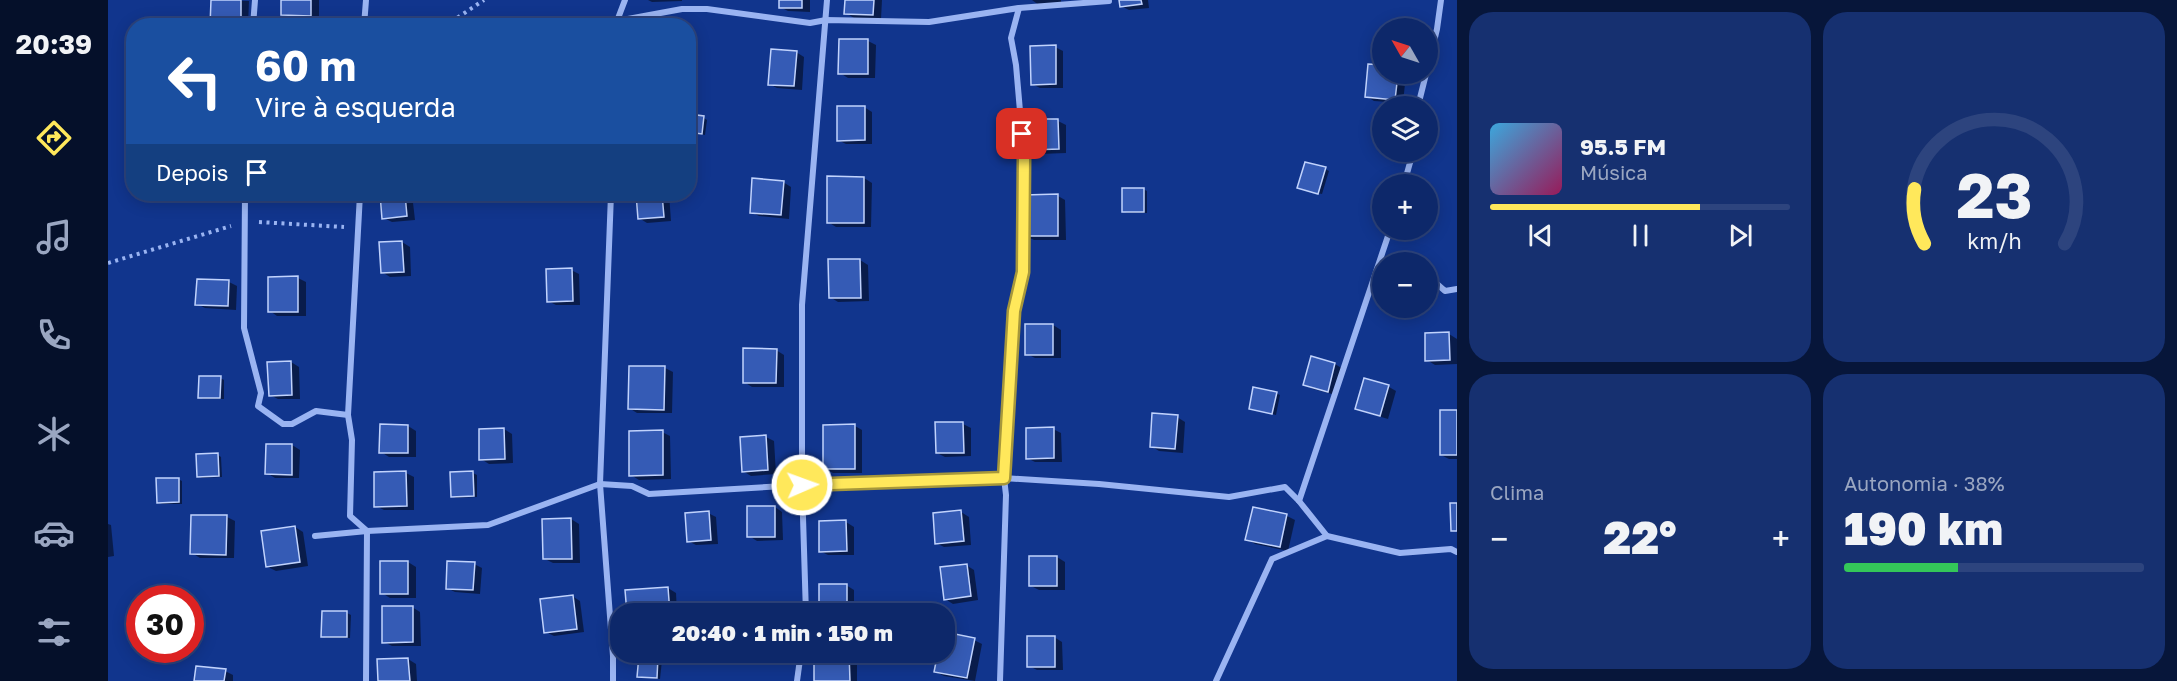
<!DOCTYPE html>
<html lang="pt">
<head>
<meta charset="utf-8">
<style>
  :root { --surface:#0d286a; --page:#163070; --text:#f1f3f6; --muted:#9aa6c1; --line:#2d447e; --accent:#ffe85b }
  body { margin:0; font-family:"Golos Text",sans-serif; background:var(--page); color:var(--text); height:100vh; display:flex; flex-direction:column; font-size:22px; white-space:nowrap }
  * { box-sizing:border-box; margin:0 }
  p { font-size:20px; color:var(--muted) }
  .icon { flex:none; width:33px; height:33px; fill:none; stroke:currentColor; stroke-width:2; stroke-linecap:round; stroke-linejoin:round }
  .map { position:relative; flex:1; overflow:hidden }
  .panel { display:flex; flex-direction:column; gap:12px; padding:12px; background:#07163a; width:720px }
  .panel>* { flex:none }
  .top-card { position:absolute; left:18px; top:18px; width:570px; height:183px; border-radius:24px; box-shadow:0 3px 15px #0003,0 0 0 2px var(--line); background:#1a4fa0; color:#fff; overflow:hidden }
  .needle { width:39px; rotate:309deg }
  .controls { position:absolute; left:1264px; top:18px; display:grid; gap:12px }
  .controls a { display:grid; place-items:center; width:66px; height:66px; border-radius:50%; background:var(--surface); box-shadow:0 3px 15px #0003,0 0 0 2px var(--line); font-size:30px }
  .speed { position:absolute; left:18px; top:585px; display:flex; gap:12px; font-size:30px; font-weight:700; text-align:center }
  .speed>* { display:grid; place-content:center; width:78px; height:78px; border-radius:50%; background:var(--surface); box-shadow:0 3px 15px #0003,0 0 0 2px var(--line); line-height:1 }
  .speed .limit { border:9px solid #d22; background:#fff; color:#111 }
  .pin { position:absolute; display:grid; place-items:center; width:51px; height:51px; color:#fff; margin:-26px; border-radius:12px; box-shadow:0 3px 9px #0006 }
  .me { position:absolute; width:66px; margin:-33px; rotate:88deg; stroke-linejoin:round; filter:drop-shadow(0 0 4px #0008) }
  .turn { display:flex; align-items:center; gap:21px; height:126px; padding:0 30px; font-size:27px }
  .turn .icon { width:78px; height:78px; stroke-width:2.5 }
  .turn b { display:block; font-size:42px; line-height:51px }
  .then { display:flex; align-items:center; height:57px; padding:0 30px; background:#0003; gap:12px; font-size:22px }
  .big { font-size:45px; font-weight:800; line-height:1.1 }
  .panel .widget { flex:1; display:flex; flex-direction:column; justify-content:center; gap:9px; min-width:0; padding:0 21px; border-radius:24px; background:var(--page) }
  .panel .dial { align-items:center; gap:0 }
  .dial svg { height:156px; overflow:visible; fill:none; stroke:var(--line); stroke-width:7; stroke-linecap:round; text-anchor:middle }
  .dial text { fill:var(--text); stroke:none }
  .song { display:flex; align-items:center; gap:18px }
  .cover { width:72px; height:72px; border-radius:9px; background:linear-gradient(135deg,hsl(200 70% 55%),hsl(330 70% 35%)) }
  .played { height:6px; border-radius:3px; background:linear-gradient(90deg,var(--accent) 70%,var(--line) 70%) }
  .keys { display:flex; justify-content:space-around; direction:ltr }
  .heat { display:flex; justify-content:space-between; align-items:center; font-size:33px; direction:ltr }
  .charge { height:9px; border-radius:4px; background:linear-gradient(90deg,#34c759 38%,var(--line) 0) }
  .panel .tiles { flex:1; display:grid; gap:12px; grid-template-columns:repeat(2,1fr) }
  .trip { position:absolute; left:502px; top:603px; width:345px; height:60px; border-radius:24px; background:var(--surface); box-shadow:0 3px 15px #0003,0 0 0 2px var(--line); font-weight:800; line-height:60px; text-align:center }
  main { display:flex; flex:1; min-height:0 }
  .tab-bar { display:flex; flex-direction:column; width:108px; justify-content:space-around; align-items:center; background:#05102a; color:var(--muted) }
  .tab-bar .icon { width:42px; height:42px }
  .tab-bar .current { color:var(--accent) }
  .tab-bar b { font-size:27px; color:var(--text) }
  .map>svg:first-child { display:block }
</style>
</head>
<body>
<main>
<nav class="tab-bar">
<b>20:39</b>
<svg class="icon current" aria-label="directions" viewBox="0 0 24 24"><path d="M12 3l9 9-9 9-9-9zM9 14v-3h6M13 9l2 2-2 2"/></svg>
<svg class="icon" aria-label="music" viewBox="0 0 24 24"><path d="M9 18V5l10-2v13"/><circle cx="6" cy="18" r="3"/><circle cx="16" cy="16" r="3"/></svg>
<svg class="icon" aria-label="phone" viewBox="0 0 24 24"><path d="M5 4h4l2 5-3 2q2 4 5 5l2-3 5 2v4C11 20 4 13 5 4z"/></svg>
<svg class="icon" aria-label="climate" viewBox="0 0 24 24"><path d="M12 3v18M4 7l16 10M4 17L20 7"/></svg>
<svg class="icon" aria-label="car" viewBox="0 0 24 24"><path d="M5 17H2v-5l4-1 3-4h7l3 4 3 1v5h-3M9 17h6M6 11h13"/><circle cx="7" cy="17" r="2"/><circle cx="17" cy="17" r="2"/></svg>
<svg class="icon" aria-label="filters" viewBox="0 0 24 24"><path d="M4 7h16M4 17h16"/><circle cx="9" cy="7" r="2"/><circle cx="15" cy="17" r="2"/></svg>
</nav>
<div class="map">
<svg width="1349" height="681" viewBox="0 0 1349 681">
  <rect width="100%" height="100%" fill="#11358d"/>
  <g fill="#0007">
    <path d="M104,0l37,1 -1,25h-36z"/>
    <path d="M174,0h37v19h-29l-8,-5z"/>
    <path d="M540,0h34v1l-30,1z"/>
    <path d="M672,0h30v12l-22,-1 -8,-4z"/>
    <path d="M739,0h35l-1,19 -27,-1 -8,-5z"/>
    <path d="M924,0h29v5l-21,1z"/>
    <path d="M1012,0h28l1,8 -20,2 -8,-4z"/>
    <path d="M760,41l8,4 -1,33h-27l-8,-5z"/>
    <path d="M947,47l8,4v37h-23l-8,-4z"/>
    <path d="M688,52l8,5 -2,33 -25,-2 -8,-4z"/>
    <path d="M1275,67v7h23l-3,29 -29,-2 -8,-5z"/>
    <path d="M756,107l8,5v32h-26l-8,-4z"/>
    <path d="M596,118l3,2 -2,15 -17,-4z"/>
    <path d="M924,121h26l8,4v28l-26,1 -8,-5z"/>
    <path d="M1217,169l4,2 -7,23 -19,-4z"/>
    <path d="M756,178l8,5 -1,44h-35l-8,-5z"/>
    <path d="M675,182l8,5 -2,32 -30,-3 -8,-4z"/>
    <path d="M1035,189l4,2v22h-20l-4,-2z"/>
    <path d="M274,194h30l3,26 -23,2 -8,-4z"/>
    <path d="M529,194h32l2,27 -24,2 -8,-5z"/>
    <path d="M950,196l7,4 1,40h-32l-8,-4z"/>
    <path d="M294,242l8,5 1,29 -21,1 -8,-5z"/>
    <path d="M752,260l8,5 1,36 -31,1 -8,-5z"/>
    <path d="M463,270l8,4 1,31h-24l-8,-4z"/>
    <path d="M190,278l8,4v34h-29l-7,-5z"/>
    <path d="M90,280l31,2 8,4 -1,24 -31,-2 -8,-4z"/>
    <path d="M945,325l8,5v28h-26l-8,-4z"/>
    <path d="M1341,334l8,5v25l-22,1 -8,-5z"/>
    <path d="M668,350l8,5v32h-32l-8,-5z"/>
    <path d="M1204,358l23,6 8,5 -7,26 -23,-6 -8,-4z"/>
    <path d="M183,362l8,5 1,32h-22l-8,-4z"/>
    <path d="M557,368l8,4 -1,41h-35l-8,-5z"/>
    <path d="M112,378l4,2v19h-21l-3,-2z"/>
    <path d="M1257,380l24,7 7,4 -8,28 -24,-7 -7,-4z"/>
    <path d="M1168,393l4,2 -4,20 -26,-7z"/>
    <path d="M1349,412v47h-8l-8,-4z"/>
    <path d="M1069,417l8,5 -2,31 -24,-2 -8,-5z"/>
    <path d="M855,424l8,4v28l-26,1 -8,-4z"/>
    <path d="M273,426h27l8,5v26h-27l-8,-5z"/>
    <path d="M747,426l7,4v43h-29l-8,-5z"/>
    <path d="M396,429l8,5 1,29 -24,1 -8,-5z"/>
    <path d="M945,429l8,4 1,29h-27l-8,-4z"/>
    <path d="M554,432l8,4 1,43 -32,1 -8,-5z"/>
    <path d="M658,437l8,4 2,33 -25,2 -8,-5z"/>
    <path d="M184,445l8,5 -1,28h-24l-8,-5z"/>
    <path d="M110,455l3,2 1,20 -20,1 -4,-2z"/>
    <path d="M298,473l8,4v33h-30l-8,-4z"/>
    <path d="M365,473l4,2v22l-21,1 -4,-2z"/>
    <path d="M70,479l4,2v23h-20l-4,-2z"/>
    <path d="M667,507l7,5 1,28 -26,1 -8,-5z"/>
    <path d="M1146,508l33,8 8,4 -7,31 -33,-7 -8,-5z"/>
    <path d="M853,512l8,5 2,28 -27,2 -8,-4z"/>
    <path d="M600,513l8,4 2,27 -22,1 -8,-4z"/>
    <path d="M84,516l35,1 8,4 -1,37h-34l-8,-5z"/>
    <path d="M463,519l8,5 1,39h-27l-8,-4z"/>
    <path d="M712,522h26l8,5v28h-26l-8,-4z"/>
    <path d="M0,524l3,1 3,31 -6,1z"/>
    <path d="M187,527l8,5 5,34 -32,5 -8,-4z"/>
    <path d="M923,557h26l8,5v28h-26l-8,-4z"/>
    <path d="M300,562l8,5v31h-26l-8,-5z"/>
    <path d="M366,564l8,4 -2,26 -25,-2 -8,-4z"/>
    <path d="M858,565l8,5 4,30 -25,4 -8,-5z"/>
    <path d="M738,585l8,5v24h-34z"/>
    <path d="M560,588l8,5 1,21h-49z"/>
    <path d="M464,596l8,5 4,31 -30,4 -8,-4z"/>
    <path d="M304,607l8,5 1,34h-29l-8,-4z"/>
    <path d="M215,613h24l4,2 -1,23h-24l-3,-2z"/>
    <path d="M837,634l29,6 8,4 -7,37 -31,-5 -8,-4 9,-20z"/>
    <path d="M946,637l8,5 1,28h-26l-8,-4z"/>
    <path d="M707,652h39l3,2v27h-41z"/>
    <path d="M532,657l22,3 -2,19 -22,-3z"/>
    <path d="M300,659l8,5 1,17h-37z"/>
    <path d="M117,671l8,4v6h-37z"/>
  </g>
  <g fill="#355bb5" stroke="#c1d3fd" stroke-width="1.5">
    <path d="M103,0h30v26h-31z"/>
    <path d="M173,0h30v16l-30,-1z"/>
    <rect x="671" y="0" width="23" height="8"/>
    <path d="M737,0h29l-1,15 -29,-1z"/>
    <path d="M1011,0h22l1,4 -22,3z"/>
    <path d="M731,39h29v35h-30z"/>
    <path d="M948,45v39l-25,1 -1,-39z"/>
    <path d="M663,49l26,2 -3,35 -26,-1z"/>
    <path d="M1260,64l15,1v9h15l-3,26 -30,-3z"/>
    <path d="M729,106h28v34l-28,1z"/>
    <path d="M581,114l15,2 -2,18 -14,-2z"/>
    <path d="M922,119h28l1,30 -29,1z"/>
    <path d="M1197,162l21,5 -8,27 -21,-6z"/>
    <path d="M719,176l37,1v46h-37z"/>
    <path d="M644,178l32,3 -3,34 -31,-2z"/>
    <rect x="1014" y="188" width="22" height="24"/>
    <path d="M272,194h25l2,22 -25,3z"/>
    <path d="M528,194h26l2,23 -26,2z"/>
    <path d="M950,194v42h-33l-1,-41z"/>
    <path d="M294,241l2,31 -23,1 -2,-31z"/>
    <path d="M720,259h32l1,39h-32z"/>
    <path d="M464,268l1,33 -26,1 -1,-33z"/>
    <path d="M190,276v36h-30v-35z"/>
    <path d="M89,279l32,1 -1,26 -33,-1z"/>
    <rect x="917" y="324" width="28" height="31"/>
    <path d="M1341,332l1,28 -25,1v-28z"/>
    <path d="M635,348l34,1 -1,34h-33z"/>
    <path d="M1203,356l24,7 -7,29 -25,-7z"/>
    <path d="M183,361l1,34 -23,1 -2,-34z"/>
    <path d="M521,366h36l-1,44 -36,-1z"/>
    <path d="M91,376h22l-1,22h-22z"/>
    <path d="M1256,378l25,7 -9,31 -25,-7z"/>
    <path d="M1145,387l24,5 -5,22 -23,-5z"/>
    <rect x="1332" y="410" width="17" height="45"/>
    <path d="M1044,413l26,2 -3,34 -25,-2z"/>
    <path d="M827,422h28l1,31h-28z"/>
    <path d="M272,424l28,1v28h-29z"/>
    <path d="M747,424v45h-32v-44z"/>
    <path d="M946,427v31l-28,1v-31z"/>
    <path d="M396,428l1,31 -26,1v-31z"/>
    <path d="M555,430v45l-34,1v-45z"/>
    <path d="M658,435l2,35 -26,2 -2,-35z"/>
    <path d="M158,444h26v31l-27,-1z"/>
    <path d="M110,453l1,23 -22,1 -1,-23z"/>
    <path d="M298,471l1,35 -33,1v-35z"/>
    <path d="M365,471l1,25 -23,1 -1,-25z"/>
    <path d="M48,478h23v24l-22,1z"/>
    <path d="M1342,503h7v28h-6z"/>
    <rect x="639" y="506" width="28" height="31"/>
    <path d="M1145,507l34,7 -7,33 -35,-7z"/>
    <path d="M853,510l3,31 -29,3 -2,-31z"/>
    <path d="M601,511l2,29 -24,2 -2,-29z"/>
    <path d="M83,515h36l-1,40 -36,-1z"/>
    <path d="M463,518l1,41h-29l-1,-40z"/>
    <path d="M738,520l1,31 -28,1v-31z"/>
    <path d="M187,526l5,36 -34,5 -5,-36z"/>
    <rect x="921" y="556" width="28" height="30"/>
    <rect x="272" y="561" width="28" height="33"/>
    <path d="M339,561l28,1 -2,28 -27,-1z"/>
    <path d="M859,564l4,32 -27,4 -4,-33z"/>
    <rect x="711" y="584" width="28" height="30"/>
    <path d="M560,587l2,27h-43l-2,-24z"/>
    <path d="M465,595l4,34 -33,4 -4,-34z"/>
    <path d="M274,606h31v36l-31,1z"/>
    <path d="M826,608l1,6h-32v-5z"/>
    <path d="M214,611h25v26h-26z"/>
    <path d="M837,632l30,6 -8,40 -33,-6 4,-20h7z"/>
    <rect x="919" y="636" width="28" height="31"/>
    <path d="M706,652h35l1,29h-36z"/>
    <path d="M531,655l19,2 -1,21 -20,-1z"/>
    <path d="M300,658l2,23h-32l-1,-22z"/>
    <path d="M88,666l30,3 -2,12h-30z"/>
  </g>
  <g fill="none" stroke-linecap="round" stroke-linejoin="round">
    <g stroke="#9ab4f2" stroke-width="4" stroke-dasharray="3 4.5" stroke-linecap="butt">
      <path d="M337,26l39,-26"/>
      <path d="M151,222l85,5"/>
      <path d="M0,263l123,-37"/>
    </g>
    <g stroke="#9ab4f2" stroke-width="6">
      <path d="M517,0l-8,21 65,-12h25l103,14 16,-3 103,2 90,-14 90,-7"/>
      <path d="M145,26l2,-26"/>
      <path d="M256,26l2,-26"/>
      <path d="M1320,67l9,-38 4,-29"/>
      <path d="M1310,106l8,-32"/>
      <path d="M1296,184l9,-32"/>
      <path d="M137,194l-1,134 17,65 -3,13 25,18h9l24,-13 32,4 4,25 -2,76 17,15 -1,150"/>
      <path d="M503,194l-11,290 13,172v25"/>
      <path d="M1320,276l17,15 12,-2"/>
      <path d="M240,415l12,-221"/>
      <path d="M1191,501l91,-271"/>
      <path d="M207,536l52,-5 121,-6 112,-41 32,2 17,8 153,-9 202,-7 95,6 130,13 56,-10 14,14 28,35 73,17 51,-4 6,3"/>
      <path d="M698,614l-4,-129v-180l25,-305"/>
      <path d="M689,681l4,-29"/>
      <path d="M892,681l6,-186 -2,-17 10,-167 9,-39 1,-115 -8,-92 -5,-27 8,-30"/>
      <path d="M1108,681l56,-122 55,-23"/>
    </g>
  </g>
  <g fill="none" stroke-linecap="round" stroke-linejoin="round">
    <defs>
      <path id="route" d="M694,485l202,-7 10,-167 9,-39 1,-115 -2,-23"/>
    </defs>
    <use href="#route" stroke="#a6973b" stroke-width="15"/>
    <use href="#route" stroke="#ffe85b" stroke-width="10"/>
  </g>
</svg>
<div class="controls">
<a><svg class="needle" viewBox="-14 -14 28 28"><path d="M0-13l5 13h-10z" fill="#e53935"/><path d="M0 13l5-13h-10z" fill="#9aa6c1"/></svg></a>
<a><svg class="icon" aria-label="layers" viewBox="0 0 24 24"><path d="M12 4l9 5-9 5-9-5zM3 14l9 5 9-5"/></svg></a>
<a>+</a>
<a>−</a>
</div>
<div class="speed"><div class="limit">30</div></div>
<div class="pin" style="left:914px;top:134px;background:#d93025"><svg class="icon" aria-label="arrive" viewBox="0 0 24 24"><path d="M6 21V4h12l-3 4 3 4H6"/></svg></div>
<svg class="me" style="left:694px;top:485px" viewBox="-20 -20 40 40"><circle r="17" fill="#ffe85b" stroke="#fff" stroke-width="3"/><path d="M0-11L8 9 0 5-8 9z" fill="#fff"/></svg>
<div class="trip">20:40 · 1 min · 150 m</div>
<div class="top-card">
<div class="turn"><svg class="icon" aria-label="left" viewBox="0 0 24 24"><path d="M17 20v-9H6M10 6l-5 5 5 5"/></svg><div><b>60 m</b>Vire à esquerda</div></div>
<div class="then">Depois<svg class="icon" aria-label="arrive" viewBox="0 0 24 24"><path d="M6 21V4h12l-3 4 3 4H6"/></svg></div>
</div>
</div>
<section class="panel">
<div class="tiles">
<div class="widget">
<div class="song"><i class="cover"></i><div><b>95.5 FM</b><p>Música</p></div></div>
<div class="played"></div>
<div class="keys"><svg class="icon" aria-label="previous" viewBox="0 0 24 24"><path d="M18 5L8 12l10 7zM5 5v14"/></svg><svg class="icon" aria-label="pause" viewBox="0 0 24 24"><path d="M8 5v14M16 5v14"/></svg><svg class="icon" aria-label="next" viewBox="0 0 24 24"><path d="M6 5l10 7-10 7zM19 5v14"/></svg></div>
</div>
<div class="widget dial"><svg viewBox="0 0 100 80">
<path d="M14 69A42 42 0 1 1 86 69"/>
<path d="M14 69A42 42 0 0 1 9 41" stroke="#ffe85b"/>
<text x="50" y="56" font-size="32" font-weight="700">23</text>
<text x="50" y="72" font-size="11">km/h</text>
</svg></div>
<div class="widget"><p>Clima</p>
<div class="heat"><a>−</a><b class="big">22°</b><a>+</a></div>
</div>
<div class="widget"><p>Autonomia · 38%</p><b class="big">190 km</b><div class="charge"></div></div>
</div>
</section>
</main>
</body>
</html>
